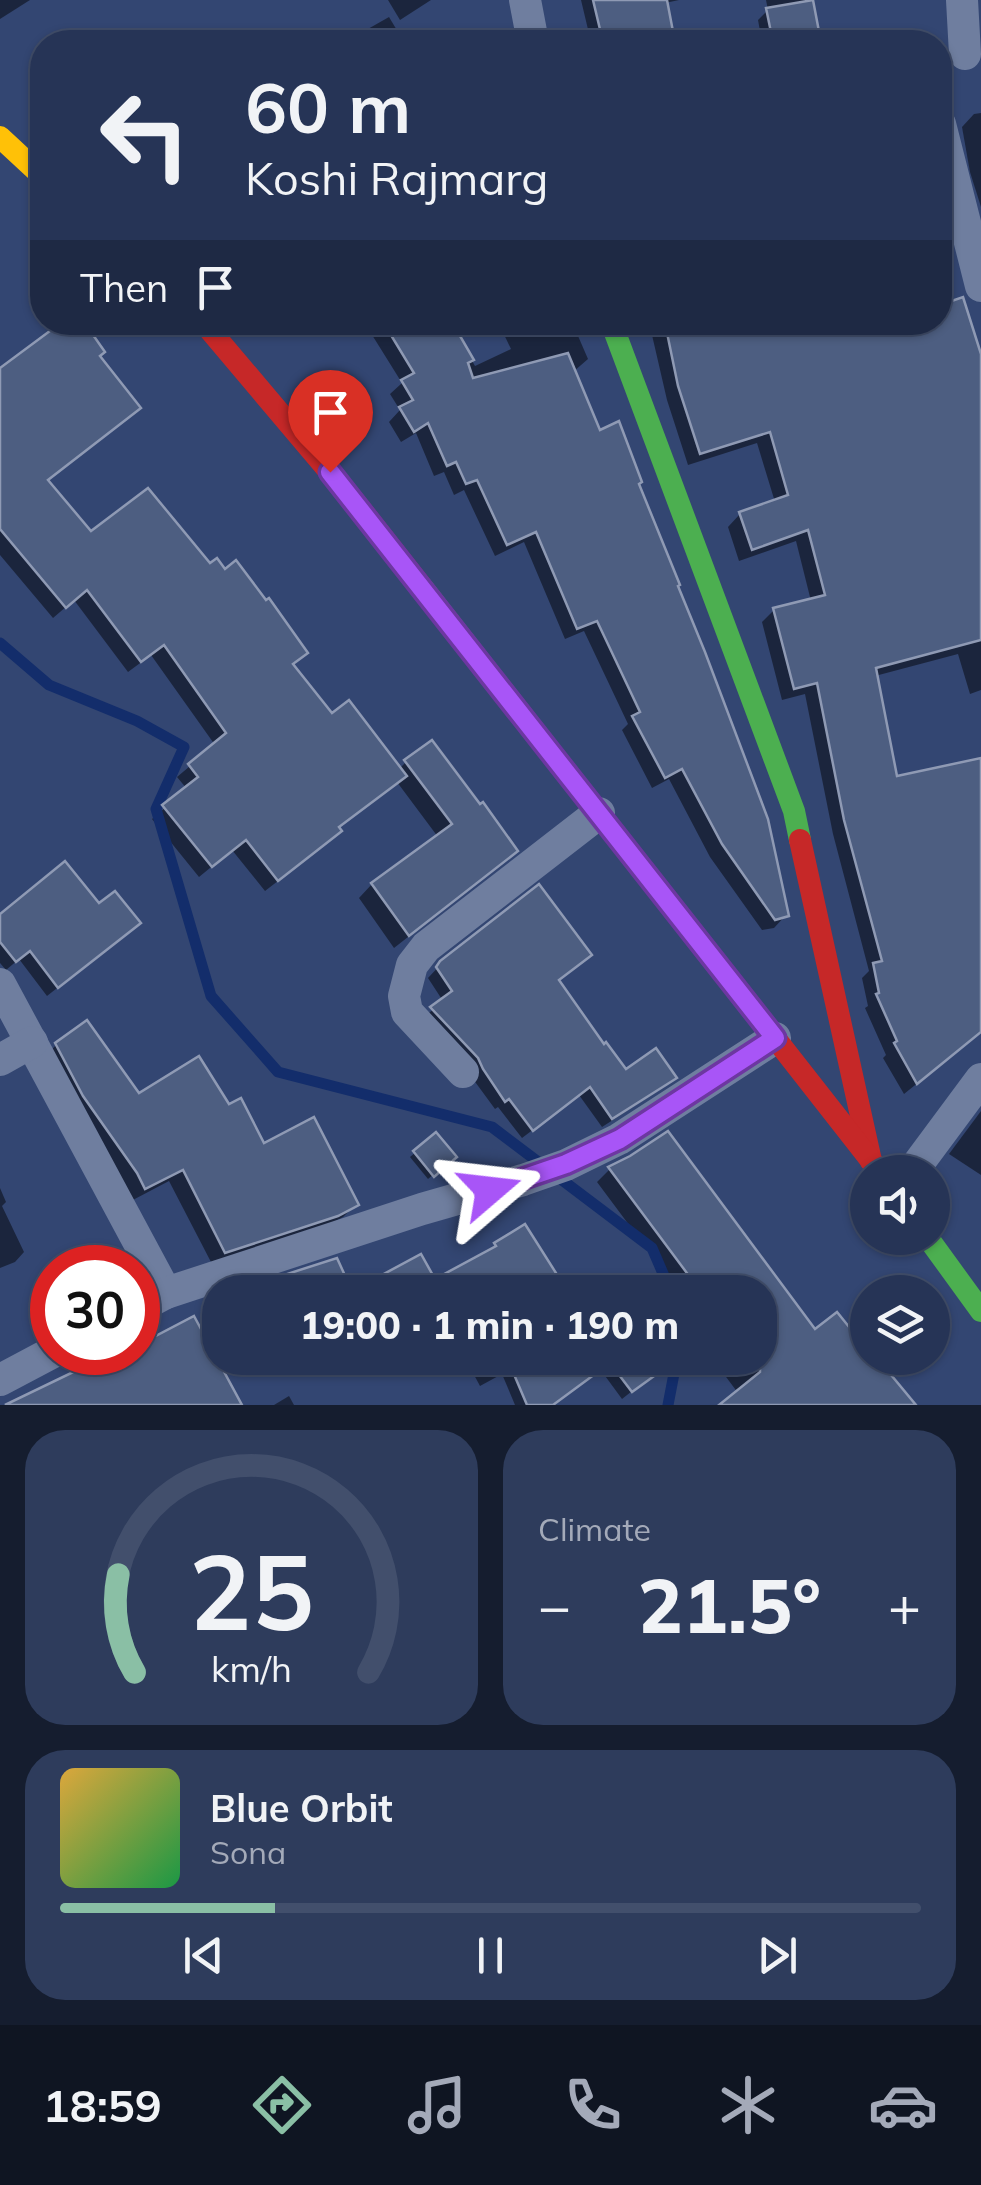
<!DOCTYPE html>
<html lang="en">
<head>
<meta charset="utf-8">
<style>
  :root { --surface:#263456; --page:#2e3c5c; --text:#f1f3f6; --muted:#a4aab9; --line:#424f6c; --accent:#8abfa5 }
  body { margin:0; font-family:Mulish,sans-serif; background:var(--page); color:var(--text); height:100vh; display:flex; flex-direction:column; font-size:38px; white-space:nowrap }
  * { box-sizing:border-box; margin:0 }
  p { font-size:32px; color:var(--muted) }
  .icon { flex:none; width:55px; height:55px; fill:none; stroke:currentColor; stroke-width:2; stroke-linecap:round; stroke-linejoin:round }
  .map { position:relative; height:1405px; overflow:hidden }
  .side { display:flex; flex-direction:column; gap:25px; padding:25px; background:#151d2f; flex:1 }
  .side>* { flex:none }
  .hud { position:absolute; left:30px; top:30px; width:922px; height:305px; border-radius:40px; box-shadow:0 2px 8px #0004,0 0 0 2px var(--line); background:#263456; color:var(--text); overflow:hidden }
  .buttons { position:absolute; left:850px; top:1155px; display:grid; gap:20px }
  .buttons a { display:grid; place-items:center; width:100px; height:100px; border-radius:50%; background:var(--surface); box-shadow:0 2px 8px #0004,0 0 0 2px var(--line); font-size:50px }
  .speed { position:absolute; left:30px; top:1245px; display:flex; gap:20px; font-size:50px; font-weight:700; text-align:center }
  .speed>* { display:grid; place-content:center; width:130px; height:130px; border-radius:50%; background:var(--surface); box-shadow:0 2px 8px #0004,0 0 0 2px var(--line); line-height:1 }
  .speed .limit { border:15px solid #d22; background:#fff; color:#111 }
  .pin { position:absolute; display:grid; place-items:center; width:85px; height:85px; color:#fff; margin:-102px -42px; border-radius:50% 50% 50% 0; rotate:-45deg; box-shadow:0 0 10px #0007 }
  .pin .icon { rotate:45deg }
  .me { position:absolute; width:110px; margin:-55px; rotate:73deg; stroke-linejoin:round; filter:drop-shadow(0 0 8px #0008) }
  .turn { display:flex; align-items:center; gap:35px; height:210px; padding:0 50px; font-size:45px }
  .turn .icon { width:130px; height:130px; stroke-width:2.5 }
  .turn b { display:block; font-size:70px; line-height:85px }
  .then { display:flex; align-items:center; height:95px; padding:0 50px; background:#0003; gap:20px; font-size:38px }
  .big { font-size:75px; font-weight:800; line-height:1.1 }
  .side .tile { flex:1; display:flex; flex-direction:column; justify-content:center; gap:15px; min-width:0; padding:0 35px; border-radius:40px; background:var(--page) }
  .side .dial { align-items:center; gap:0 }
  .dial svg { height:260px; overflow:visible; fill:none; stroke:var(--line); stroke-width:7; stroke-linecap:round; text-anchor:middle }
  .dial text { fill:var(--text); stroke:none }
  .song { display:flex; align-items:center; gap:30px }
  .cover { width:120px; height:120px; border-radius:15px; background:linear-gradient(135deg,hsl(40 70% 55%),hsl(140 70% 35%)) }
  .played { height:10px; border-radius:5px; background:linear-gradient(90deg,var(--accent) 25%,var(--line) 25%) }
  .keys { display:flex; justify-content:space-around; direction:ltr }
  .heat { display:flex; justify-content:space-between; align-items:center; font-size:55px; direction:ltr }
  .side .tiles { flex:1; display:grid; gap:25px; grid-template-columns:1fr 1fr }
  .tile:last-child { grid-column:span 2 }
  .trip { position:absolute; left:202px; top:1275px; width:575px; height:100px; border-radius:40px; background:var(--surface); box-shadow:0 2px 8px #0004,0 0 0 2px var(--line); font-weight:800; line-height:100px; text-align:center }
  .menu { display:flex; height:160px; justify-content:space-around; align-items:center; background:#0f1522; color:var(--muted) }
  .menu .icon { width:70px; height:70px }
  .menu .on { color:var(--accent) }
  .menu b { font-size:45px; color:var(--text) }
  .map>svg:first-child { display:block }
</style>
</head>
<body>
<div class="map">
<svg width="981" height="1405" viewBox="0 0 981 1405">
  <rect width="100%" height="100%" fill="#334672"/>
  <g fill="#0007">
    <path d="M0,0h30l-30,19z"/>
    <path d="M388,0h43l-31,20z"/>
    <path d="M581,0h98l-14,3 8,39h-82z"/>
    <path d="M766,0h45l8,42h-57l-4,-22 10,-10z"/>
    <path d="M389,17l15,25h-59z"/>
    <path d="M981,113v94l-11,-35 -8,-45 12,-13z"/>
    <path d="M940,307l41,56v327l-11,4 -12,-40 -83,22 20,103 86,18v235l-77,62 -21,-36 3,-3 -21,-47 3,-2 -6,-28 7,-7 -36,-137 -28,-140 -23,6 -20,-78 12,-12 37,-9 -15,-60 -57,20 -11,-34 12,-13 35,-12 -18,-59 -69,22 -21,-65 -18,-78h291z"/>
    <path d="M364,322h86l25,44 36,-17 -13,-27h74l16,37 -15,13 26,61 38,51 149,431 -12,13 -12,2 -52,-73 -41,-78 -17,9 -30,-58 6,-6 -44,-93 -19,8 -41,-97 -29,14 -31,-66 -10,5 -10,-23 -10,4 -18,-43 -15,9 -12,-20 11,-12 -10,-16 12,-11z"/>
    <path d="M97,356l-51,125 44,53 119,32 96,87 -13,14 39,50 68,52 7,-7 95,102 -107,84 -35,-50 13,-14 66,-47 -41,-55 -60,47 -10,14 -62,48 -33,-41 -33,27 -47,-58 35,-30 -10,-12 38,-32 -64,-90 -23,17 -54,-72 -21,18 -53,-63v-184z"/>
    <path d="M99,907l29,25 -81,64 -28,-37 -13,11 -6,-7v-46z"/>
    <path d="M442,963l115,18 68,92 49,4 -10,10 -62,40 -23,-32 -57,43 -24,-31 -3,2 -22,-30 -51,-60 21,-18 -15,-23z"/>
    <path d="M87,1024l51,73 90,10 35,39 93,58 -13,13 -21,11 -110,36 -43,-83 -38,20 -88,-142 13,-14z"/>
    <path d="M981,1111v64l-32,-21z"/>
    <path d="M436,1135l18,22 -26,22 -18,-22z"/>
    <path d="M610,1169l204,164 54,25h5l40,47h-188l13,-12 -26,-35h48v-66h-81l-82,-110z"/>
    <path d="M0,1188l6,14 -4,4 22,46 -9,10 -15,6z"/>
    <path d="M524,1227l41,65h-205l5,-5 68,-5 53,-28 9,-9z"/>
    <path d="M336,1261l14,31h-75l-2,-4 10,-10z"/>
    <path d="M601,1283l8,9h-20z"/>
    <path d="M465,1358h194l6,7 -43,34 -22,-30 -48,36h-37l-13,-31 -22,12z"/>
    <path d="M289,1396l5,9h-20z"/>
  </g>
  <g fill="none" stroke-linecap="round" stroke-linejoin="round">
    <g stroke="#132d6b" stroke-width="11">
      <path d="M0,643l49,42 88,36 47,26 -28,62 55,187 67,76 214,55 160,121 19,44"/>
      <path d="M668,1405l9,-47"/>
    </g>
  </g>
  <g fill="#4d5e81" stroke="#8f9ab4" stroke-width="2.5">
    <path d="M593,0h74l8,42h-72z"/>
    <path d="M813,0l8,42h-48l-7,-34z"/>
    <path d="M963,297l18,57v286l-105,28 21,108 84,-18v274l-64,52 -23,-41 3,-2 -21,-47 3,-1 -6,-30 9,-2 -38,-141 -27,-137 -23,6 -21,-81 52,-13 -17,-65 -56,20 -13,-38 49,-17 -18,-63 -70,22 -22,-68 -12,-58 22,-6h252v-17z"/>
    <path d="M62,322h22l21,30 -5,4 41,52 -93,72 43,51 57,-43 62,75 7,-5 8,11 11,-9 30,40 3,-2 39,55 -15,11 39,49 17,-13 58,76 -68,51 3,4 -64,50 -32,-41 -34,27 -50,-62 36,-28 -10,-13 38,-31 -62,-88 -23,17 -54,-72 -21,18 -66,-79v-161z"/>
    <path d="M383,322h69l22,38 -6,3 5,15 95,-25 32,77 19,-9 23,61 -3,2 41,101 -2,1 27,66 63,167 21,97 -14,4 -53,-76 -40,-75 -17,9 -33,-62 8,-4 -43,-91 -20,8 -41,-97 -29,13 -30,-65 -11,4 -10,-22 -9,4 -19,-43 -14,9 -15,-25 14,-7 -12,-20 13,-7z"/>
    <path d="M432,740l48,64 3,-2 35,49 -109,85 -38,-53 81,-59 -48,-64z"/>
    <path d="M65,861l34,42 16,-12 26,32 -83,65 -28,-37 -14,11 -16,-20v-28z"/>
    <path d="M539,884l53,71 -33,25 45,64 2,-2 20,27 30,-21 21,30 -65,41 -22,-32 -57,44 -24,-32 -4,3 -22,-33 -5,-11 -48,-51 22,-16 -16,-24 4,-6z"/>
    <path d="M87,1020l52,73 60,-37 30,48 12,-6 23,45 50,-26 45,88 -21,11 -113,37 -42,-83 -38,19 -8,-16 -54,-77 -28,-53z"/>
    <path d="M668,1131l147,198 22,-17 25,31 2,-2 4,4v13h9l39,47h-197l41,-33v-80h-59l-93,-125 22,-11z"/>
    <path d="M436,1132l21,25 -23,20 -21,-26z"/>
    <path d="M525,1224l43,68h-280l-7,-16 56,-18 15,33 69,-37 14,25 61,-33 -2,-3z"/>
    <path d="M194,1316l48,89h-237l89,-43 1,2 24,-12h19v-9l5,-3 1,2z"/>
    <path d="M507,1358h172l-47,34 -22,-29 -57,42h-26z"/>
  </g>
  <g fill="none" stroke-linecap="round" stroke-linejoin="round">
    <g stroke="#6f7e9f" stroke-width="32">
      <path d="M525,0l8,42"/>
      <path d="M962,0l3,54"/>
      <path d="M940,124l41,162"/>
      <path d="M0,984l166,309 -28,15"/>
      <path d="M0,1060l32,-18"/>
      <path d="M463,1072l-56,-60 -3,-16 8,-31 14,-18 173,-134"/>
      <path d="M912,1172l69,-93"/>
      <path d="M166,1293l256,-84 101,-29 43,-15 53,-26 156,-101"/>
      <path d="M0,1380l53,-28"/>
    </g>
    <g stroke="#4caf50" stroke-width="22">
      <path d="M611,322l183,489 6,29"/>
      <path d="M422,587l284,363"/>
      <path d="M928,1238l53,73"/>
    </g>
    <path stroke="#ffc107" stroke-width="22" d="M0,137l42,39"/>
    <g stroke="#c62828" stroke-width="22">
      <path d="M203,322l152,180 67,85"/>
      <path d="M800,840l71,321"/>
      <path d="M706,950l174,222"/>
    </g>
  </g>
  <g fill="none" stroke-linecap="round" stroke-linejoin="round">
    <defs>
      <path id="route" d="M330,472l445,566 -155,101 -54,25 -76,26"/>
    </defs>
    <use href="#route" stroke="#6d37a1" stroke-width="25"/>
    <use href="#route" stroke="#a855f7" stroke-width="18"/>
  </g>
</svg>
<div class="buttons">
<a><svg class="icon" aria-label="sound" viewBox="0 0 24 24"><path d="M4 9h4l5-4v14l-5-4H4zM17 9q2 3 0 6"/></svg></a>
<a><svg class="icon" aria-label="layers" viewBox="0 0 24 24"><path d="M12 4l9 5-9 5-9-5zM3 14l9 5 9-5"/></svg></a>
</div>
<div class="speed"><div class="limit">30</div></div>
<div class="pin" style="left:330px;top:472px;background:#d93025"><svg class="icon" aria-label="arrive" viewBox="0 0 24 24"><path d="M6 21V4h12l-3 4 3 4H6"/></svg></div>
<svg class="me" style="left:490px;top:1190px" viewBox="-20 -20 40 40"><path d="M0-17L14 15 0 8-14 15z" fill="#a855f7" stroke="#fff" stroke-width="4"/></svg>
<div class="trip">19:00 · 1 min · 190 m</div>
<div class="hud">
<div class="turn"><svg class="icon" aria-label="left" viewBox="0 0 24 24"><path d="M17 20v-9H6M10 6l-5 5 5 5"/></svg><div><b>60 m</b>Koshi Rajmarg</div></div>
<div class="then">Then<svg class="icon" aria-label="arrive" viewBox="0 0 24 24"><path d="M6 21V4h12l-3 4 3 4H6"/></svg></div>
</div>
</div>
<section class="side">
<div class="tiles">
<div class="tile dial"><svg viewBox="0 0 100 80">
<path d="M14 69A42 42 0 1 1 86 69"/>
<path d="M14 69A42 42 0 0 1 9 39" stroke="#8abfa5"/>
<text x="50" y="56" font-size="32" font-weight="700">25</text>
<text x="50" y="72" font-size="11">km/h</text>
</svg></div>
<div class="tile"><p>Climate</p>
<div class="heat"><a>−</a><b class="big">21.5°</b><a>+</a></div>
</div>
<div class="tile">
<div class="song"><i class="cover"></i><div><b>Blue Orbit</b><p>Sona</p></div></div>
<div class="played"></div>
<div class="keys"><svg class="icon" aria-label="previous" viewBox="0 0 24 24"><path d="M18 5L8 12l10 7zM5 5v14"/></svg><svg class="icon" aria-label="pause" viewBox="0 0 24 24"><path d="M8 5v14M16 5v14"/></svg><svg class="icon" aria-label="next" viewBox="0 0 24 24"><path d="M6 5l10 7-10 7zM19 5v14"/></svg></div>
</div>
</div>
</section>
<nav class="menu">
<b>18:59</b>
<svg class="icon on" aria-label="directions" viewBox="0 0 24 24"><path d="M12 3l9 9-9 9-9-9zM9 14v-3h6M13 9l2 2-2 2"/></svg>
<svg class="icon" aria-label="music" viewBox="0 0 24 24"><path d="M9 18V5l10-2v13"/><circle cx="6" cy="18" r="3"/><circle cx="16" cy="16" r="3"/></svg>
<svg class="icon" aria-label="phone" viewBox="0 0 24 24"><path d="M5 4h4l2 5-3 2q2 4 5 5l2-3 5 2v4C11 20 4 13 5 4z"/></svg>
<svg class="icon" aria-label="climate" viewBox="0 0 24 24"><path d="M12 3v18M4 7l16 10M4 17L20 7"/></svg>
<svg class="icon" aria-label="car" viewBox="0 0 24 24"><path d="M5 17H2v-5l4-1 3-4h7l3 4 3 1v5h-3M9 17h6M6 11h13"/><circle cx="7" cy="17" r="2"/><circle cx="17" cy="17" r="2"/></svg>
</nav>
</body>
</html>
